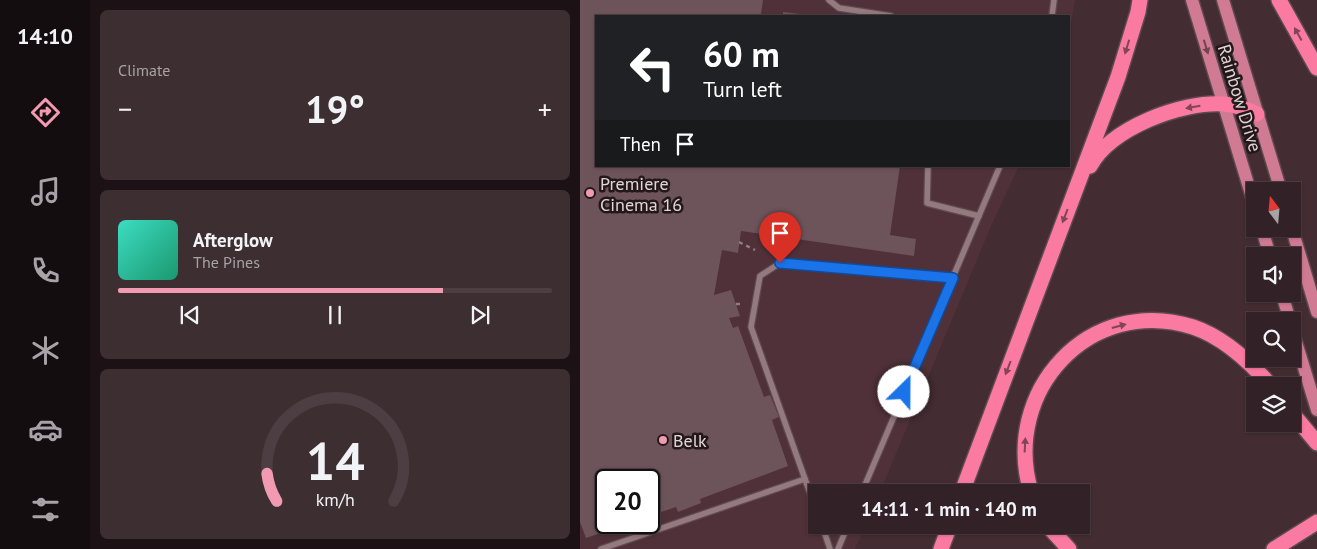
<!DOCTYPE html>
<html lang="en">
<head>
<meta charset="utf-8">
<style>
  :root { --surface:#322126; --page:#3d2e32; --text:#f1f3f6; --muted:#a8a3a7; --line:#4d3e43; --accent:#f19ab1 }
  body { margin:0; font-family:"PT Sans",sans-serif; background:var(--page); color:var(--text); height:100vh; display:flex; flex-direction:column; font-size:19px; white-space:nowrap }
  * { box-sizing:border-box; margin:0 }
  p { font-size:16px; color:var(--muted) }
  .icon { flex:none; width:28px; height:28px; fill:none; stroke:currentColor; stroke-width:2; stroke-linecap:round; stroke-linejoin:round }
  .map { position:relative; flex:1; overflow:hidden }
  .panel { display:flex; flex-direction:column; gap:10px; padding:10px; background:#1c1215; width:490px }
  .panel>* { flex:none }
  .hud { position:absolute; left:15px; top:15px; width:475px; height:152px; border-radius:0px; box-shadow:0 1px 4px #0004,0 0 0 1px var(--line); background:#202124; color:#fff; overflow:hidden }
  .needle { width:32px; rotate:344deg }
  .controls { position:absolute; left:666px; top:182px; display:grid; gap:10px }
  .controls a { display:grid; place-items:center; width:55px; height:55px; border-radius:0px; background:var(--surface); box-shadow:0 1px 4px #0004,0 0 0 1px var(--line); font-size:25px }
  .speed { position:absolute; left:15px; top:469px; display:flex; gap:10px; font-size:25px; font-weight:700; text-align:center }
  .speed>* { display:grid; place-content:center; width:65px; height:65px; border-radius:50%; background:var(--surface); box-shadow:0 1px 4px #0004,0 0 0 1px var(--line); line-height:1 }
  .speed .limit { border:2px solid #111; border-radius:8px; background:#fff; color:#111 }
  .pin { position:absolute; display:grid; place-items:center; width:42px; height:42px; color:#fff; margin:-51px -21px; border-radius:50% 50% 50% 0; rotate:-45deg; box-shadow:0 0 5px #0007 }
  .pin .icon { rotate:45deg }
  .me { position:absolute; width:55px; margin:-28px; rotate:23deg; stroke-linejoin:round; filter:drop-shadow(0 0 4px #0008) }
  .turn { display:flex; align-items:center; gap:18px; height:105px; padding:0 25px; font-size:22px }
  .turn .icon { width:65px; height:65px; stroke-width:2.5 }
  .turn b { display:block; font-size:35px; line-height:42px }
  .then { display:flex; align-items:center; height:48px; padding:0 25px; background:#0003; gap:10px; font-size:19px }
  .big { font-size:38px; font-weight:600; line-height:1.1 }
  .panel .card { flex:1; display:flex; flex-direction:column; justify-content:center; gap:8px; min-width:0; padding:0 18px; border-radius:8px; background:var(--page) }
  .panel .dial { align-items:center; gap:0 }
  .dial svg { height:130px; overflow:visible; fill:none; stroke:var(--line); stroke-width:7; stroke-linecap:round; text-anchor:middle }
  .dial text { fill:var(--text); stroke:none }
  .song { display:flex; align-items:center; gap:15px }
  .cover { width:60px; height:60px; border-radius:8px; background:linear-gradient(135deg,hsl(170 70% 55%),hsl(160 70% 35%)) }
  .played { height:5px; border-radius:2px; background:linear-gradient(90deg,var(--accent) 75%,var(--line) 75%) }
  .keys { display:flex; justify-content:space-around; direction:ltr }
  .heat { display:flex; justify-content:space-between; align-items:center; font-size:28px; direction:ltr }
  .trip { position:absolute; left:228px; top:484px; width:282px; height:50px; border-radius:0px; background:var(--surface); box-shadow:0 1px 4px #0004,0 0 0 1px var(--line); font-weight:600; line-height:50px; text-align:center }
  main { display:flex; flex:1; min-height:0 }
  .tabs { display:flex; flex-direction:column; width:90px; justify-content:space-around; align-items:center; background:#140d0f; color:var(--muted) }
  .tabs .icon { width:35px; height:35px }
  .tabs .on { color:var(--accent) }
  .tabs b { font-size:22px; color:var(--text) }
  .map>svg:first-child { display:block }
</style>
</head>
<body>
<main>
<nav class="tabs">
<b>14:10</b>
<svg class="icon on" aria-label="directions" viewBox="0 0 24 24"><path d="M12 3l9 9-9 9-9-9zM9 14v-3h6M13 9l2 2-2 2"/></svg>
<svg class="icon" aria-label="music" viewBox="0 0 24 24"><path d="M9 18V5l10-2v13"/><circle cx="6" cy="18" r="3"/><circle cx="16" cy="16" r="3"/></svg>
<svg class="icon" aria-label="phone" viewBox="0 0 24 24"><path d="M5 4h4l2 5-3 2q2 4 5 5l2-3 5 2v4C11 20 4 13 5 4z"/></svg>
<svg class="icon" aria-label="climate" viewBox="0 0 24 24"><path d="M12 3v18M4 7l16 10M4 17L20 7"/></svg>
<svg class="icon" aria-label="car" viewBox="0 0 24 24"><path d="M5 17H2v-5l4-1 3-4h7l3 4 3 1v5h-3M9 17h6M6 11h13"/><circle cx="7" cy="17" r="2"/><circle cx="17" cy="17" r="2"/></svg>
<svg class="icon" aria-label="filters" viewBox="0 0 24 24"><path d="M4 7h16M4 17h16"/><circle cx="9" cy="7" r="2"/><circle cx="15" cy="17" r="2"/></svg>
</nav>
<section class="panel">
<div class="card"><p>Climate</p>
<div class="heat"><a>−</a><b class="big">19°</b><a>+</a></div>
</div>
<div class="card">
<div class="song"><i class="cover"></i><div><b>Afterglow</b><p>The Pines</p></div></div>
<div class="played"></div>
<div class="keys"><svg class="icon" aria-label="previous" viewBox="0 0 24 24"><path d="M18 5L8 12l10 7zM5 5v14"/></svg><svg class="icon" aria-label="pause" viewBox="0 0 24 24"><path d="M8 5v14M16 5v14"/></svg><svg class="icon" aria-label="next" viewBox="0 0 24 24"><path d="M6 5l10 7-10 7zM19 5v14"/></svg></div>
</div>
<div class="card dial"><svg viewBox="0 0 100 80">
<path d="M14 69A42 42 0 1 1 86 69"/>
<path d="M14 69A42 42 0 0 1 8 52" stroke="#f19ab1"/>
<text x="50" y="56" font-size="32" font-weight="700">14</text>
<text x="50" y="72" font-size="11">km/h</text>
</svg></div>
</section>
<div class="map">
<svg width="737" height="549" viewBox="0 0 737 549">
  <rect width="100%" height="100%" fill="#432c32"/>
  <path fill="#503139" fill-rule="evenodd" d="M0,0h495l-6,37v-21h-473v150h423l-27,58 -112,268h-64v33h50l-11,24h-275zM26,480h43v42h-43z"/>
  <g fill="#6d535a">
    <path d="M0,0h183l-2,14 8,1 -173,1v150h304l-10,69 26,4 -2,17 -173,-25 -3,22 -16,-3 -8,45 17,-5 9,26 -11,2 4,10 5,-2 26,71 6,-2 9,22 -7,3 16,46 -88,33 1,4 -23,9 -2,-5 -27,9v-36h-43v42l24,1 -44,15 -6,-16z"/>
    <path d="M203,12l26,3v1h-26z"/>
  </g>
  <g fill="none" stroke-linecap="round" stroke-linejoin="round">
    <defs>
      <g id="lane">
        <path d="M249,0l10,8 52,8"/>
        <path d="M472,16l2,-16"/>
        <path d="M348,166l-1,37 52,13"/>
        <path d="M282,492l138,-326"/>
        <path d="M236,510l-65,-183 9,-51 20,-13 173,15"/>
        <path d="M242,525l8,24"/>
        <path d="M21,549l204,-70"/>
        <path d="M258,549l10,-24"/>
      </g>
      <g id="primary">
        <path d="M612,0l63,207"/>
        <path d="M643,0l58,191"/>
        <path d="M682,229l8,27"/>
        <path d="M712,229l25,83"/>
        <path d="M702,294l8,27"/>
        <path d="M712,329l25,81"/>
      </g>
      <g id="highway">
        <path d="M699,0l38,68"/>
        <path d="M510,166c21,-38 91,-65 134,-62 12,1 23,5 33,10"/>
        <path d="M712,413l25,30"/>
        <path d="M382,492l156,-415 20,-65 2,-12"/>
        <path d="M451,492c-30,-100 58,-198 162,-165 30,10 58,36 78,59"/>
        <path d="M467,525l22,24"/>
        <path d="M361,549l9,-24"/>
        <path d="M694,549l43,-27"/>
      </g>
    </defs>
    <use href="#lane" stroke="#5d494f" stroke-width="8"/>
    <use href="#primary" stroke="#5d494f" stroke-width="15"/>
    <use href="#highway" stroke="#5d494f" stroke-width="18"/>
    <g stroke="#907d81" stroke-width="2.5" stroke-dasharray="4 4" stroke-linecap="butt">
      <path d="M159,242l16,8"/>
      <path d="M156,304h7"/>
    </g>
    <use href="#lane" stroke="#94797f" stroke-width="5.5"/>
    <use href="#primary" stroke="#d17a93" stroke-width="12"/>
    <use href="#highway" stroke="#fa7aa1" stroke-width="15"/>
  </g>
  <defs><path id="oneway-solid" d="M-6-.8H1V-3.2L6.5 0L1 3.2V.8H-6Z" transform="scale(1.25)"/></defs>
  <g fill="#834457">
    <use href="#oneway-solid" transform="translate(718 34) rotate(-119)"/>
    <use href="#oneway-solid" transform="translate(547 47) rotate(107)"/>
    <use href="#oneway-solid" transform="translate(613 107) rotate(170)"/>
    <use href="#oneway-solid" transform="translate(485 216) rotate(111)"/>
    <use href="#oneway-solid" transform="translate(539 326) rotate(-15)"/>
    <use href="#oneway-solid" transform="translate(428 368) rotate(111)"/>
    <use href="#oneway-solid" transform="translate(445 445) rotate(-87)"/>
  </g>
  <use fill="#714450" href="#oneway-solid" transform="translate(626 47) rotate(73)"/>
  <g fill="none" stroke-linecap="round" stroke-linejoin="round">
    <defs>
      <path id="route" d="M200,263l173,15 -49,114"/>
    </defs>
    <use href="#route" stroke="#114b97" stroke-width="12"/>
    <use href="#route" stroke="#1a73e8" stroke-width="9"/>
  </g>
  <g fill="#f19ab1" stroke="#22181a" stroke-width="2">
    <circle cx="10" cy="193" r="5"/>
    <circle cx="83" cy="440" r="5"/>
  </g>
  <g text-anchor="middle" dominant-baseline="central" stroke-width="5" stroke-linejoin="round" paint-order="stroke">
    <g font-size="18" fill="#e2d3d6" stroke="#22181a">
      <text transform="translate(660 98) rotate(73)">Rainbow Drive</text>
    </g>
    <g font-size="18" fill="#e2d3d6" stroke="#22181a" text-anchor="start">
      <text x="20" y="183">Premiere<tspan x="20" dy="21">Cinema 16</tspan></text>
      <text x="93" y="440">Belk</text>
    </g>
  </g>
</svg>
<div class="controls">
<a><svg class="needle" viewBox="-14 -14 28 28"><path d="M0-13l5 13h-10z" fill="#e53935"/><path d="M0 13l5-13h-10z" fill="#a8a3a7"/></svg></a>
<a><svg class="icon" aria-label="sound" viewBox="0 0 24 24"><path d="M4 9h4l5-4v14l-5-4H4zM17 9q2 3 0 6"/></svg></a>
<a><svg class="icon" aria-label="search" viewBox="0 0 24 24"><circle cx="10" cy="10" r="6"/><path d="M15 15l6 6"/></svg></a>
<a><svg class="icon" aria-label="layers" viewBox="0 0 24 24"><path d="M12 4l9 5-9 5-9-5zM3 14l9 5 9-5"/></svg></a>
</div>
<div class="speed"><div class="limit">20</div></div>
<div class="pin" style="left:200px;top:263px;background:#d93025"><svg class="icon" aria-label="arrive" viewBox="0 0 24 24"><path d="M6 21V4h12l-3 4 3 4H6"/></svg></div>
<svg class="me" style="left:324px;top:392px" viewBox="-20 -20 40 40"><circle r="19" fill="#fff"/><path d="M0-13L10 11 0 6-10 11z" fill="#1a73e8"/></svg>
<div class="trip">14:11 · 1 min · 140 m</div>
<div class="hud">
<div class="turn"><svg class="icon" aria-label="left" viewBox="0 0 24 24"><path d="M17 20v-9H6M10 6l-5 5 5 5"/></svg><div><b>60 m</b>Turn left</div></div>
<div class="then">Then<svg class="icon" aria-label="arrive" viewBox="0 0 24 24"><path d="M6 21V4h12l-3 4 3 4H6"/></svg></div>
</div>
</div>
</main>
</body>
</html>
